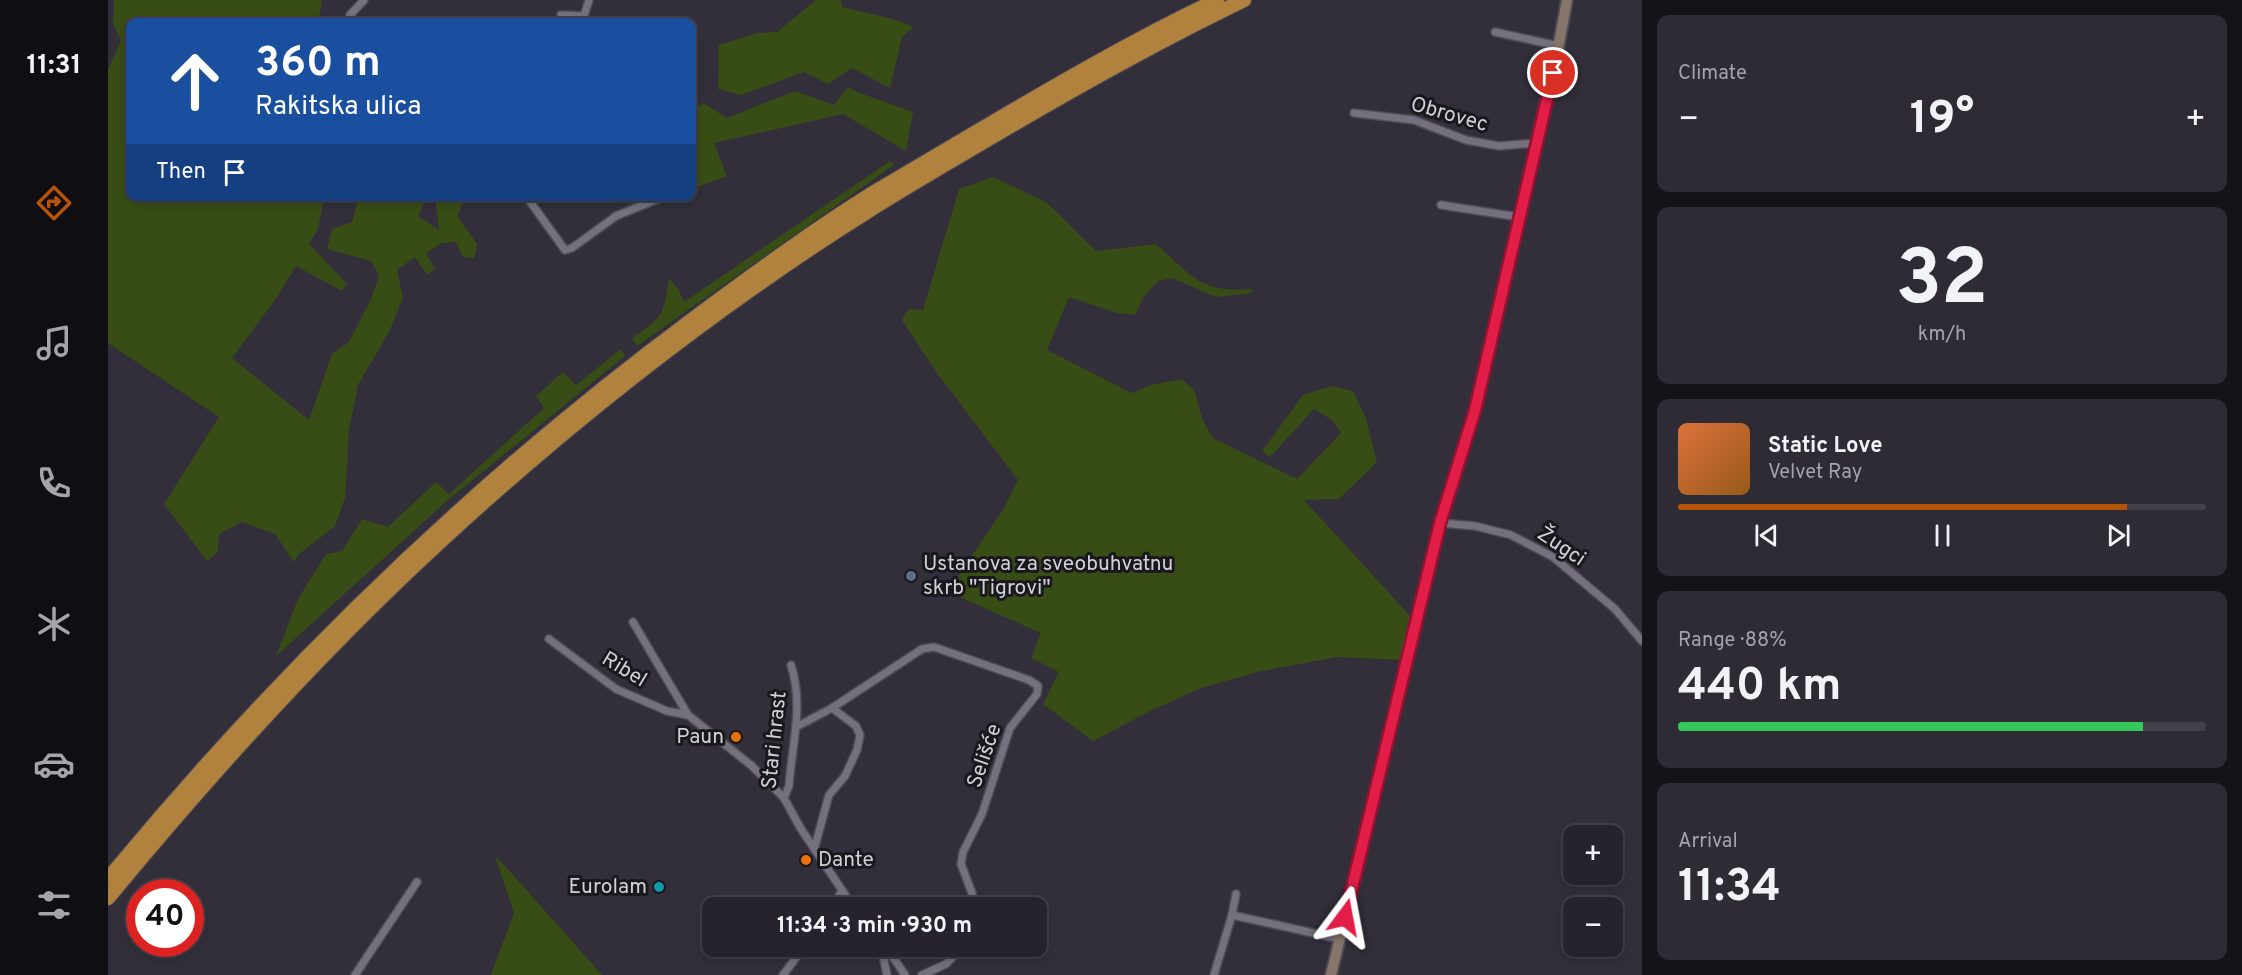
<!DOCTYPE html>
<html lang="en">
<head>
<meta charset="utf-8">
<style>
  :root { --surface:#26232c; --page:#2e2b34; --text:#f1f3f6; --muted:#a4a4a9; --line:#424048; --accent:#b45309 }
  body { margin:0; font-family:Overpass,sans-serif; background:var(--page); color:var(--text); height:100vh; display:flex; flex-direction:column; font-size:22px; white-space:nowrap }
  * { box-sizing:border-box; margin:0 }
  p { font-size:20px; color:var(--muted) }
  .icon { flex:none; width:33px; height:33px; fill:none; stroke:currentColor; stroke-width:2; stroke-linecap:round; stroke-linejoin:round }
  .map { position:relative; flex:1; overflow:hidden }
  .side { display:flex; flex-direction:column; gap:15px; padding:15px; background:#151318; width:600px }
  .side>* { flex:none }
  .top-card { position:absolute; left:18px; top:18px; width:570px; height:183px; border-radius:12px; box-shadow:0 3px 9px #0003,0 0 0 2px var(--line); background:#1a4fa0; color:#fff; overflow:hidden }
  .buttons { position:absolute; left:1455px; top:825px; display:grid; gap:12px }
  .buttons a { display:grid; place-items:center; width:60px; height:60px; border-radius:12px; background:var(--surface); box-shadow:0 3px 9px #0003,0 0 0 2px var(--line); font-size:30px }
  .speed { position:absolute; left:18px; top:879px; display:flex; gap:12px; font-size:30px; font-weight:700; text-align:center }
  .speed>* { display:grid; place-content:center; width:78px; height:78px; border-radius:50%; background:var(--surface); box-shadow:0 3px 9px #0003,0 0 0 2px var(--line); line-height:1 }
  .speed .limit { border:9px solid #d22; background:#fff; color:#111 }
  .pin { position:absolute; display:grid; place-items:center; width:51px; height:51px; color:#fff; margin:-26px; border:3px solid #fff; border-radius:50%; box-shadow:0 2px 6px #0007 }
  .me { position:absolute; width:66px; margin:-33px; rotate:13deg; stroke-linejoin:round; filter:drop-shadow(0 0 4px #0008) }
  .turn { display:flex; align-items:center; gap:21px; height:126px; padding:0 30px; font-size:27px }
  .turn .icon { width:78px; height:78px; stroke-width:2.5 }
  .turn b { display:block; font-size:42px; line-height:51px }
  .then { display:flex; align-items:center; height:57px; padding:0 30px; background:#0003; gap:12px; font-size:22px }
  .big { font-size:45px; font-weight:700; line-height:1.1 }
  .side .tile { flex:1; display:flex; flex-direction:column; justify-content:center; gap:9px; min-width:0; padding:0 21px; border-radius:12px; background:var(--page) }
  .side .dial { align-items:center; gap:0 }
  .dial b { font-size:78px; line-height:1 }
  .song { display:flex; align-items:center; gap:18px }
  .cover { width:72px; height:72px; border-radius:9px; background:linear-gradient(135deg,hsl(20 70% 55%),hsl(30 70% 35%)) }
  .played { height:6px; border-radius:3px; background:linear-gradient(90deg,var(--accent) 85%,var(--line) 85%) }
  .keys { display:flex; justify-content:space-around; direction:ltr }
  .heat { display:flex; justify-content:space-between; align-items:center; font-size:33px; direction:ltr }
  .charge { height:9px; border-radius:4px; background:linear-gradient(90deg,#34c759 88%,var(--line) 0) }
  .trip { position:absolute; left:594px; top:897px; width:345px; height:60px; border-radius:12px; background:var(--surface); box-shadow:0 3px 9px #0003,0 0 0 2px var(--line); font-weight:700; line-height:60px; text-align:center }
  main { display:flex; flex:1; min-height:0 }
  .tab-bar { display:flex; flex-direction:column; width:108px; justify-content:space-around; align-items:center; background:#0f0e12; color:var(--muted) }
  .tab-bar .icon { width:42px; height:42px }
  .tab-bar .on { color:var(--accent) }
  .tab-bar b { font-size:27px; color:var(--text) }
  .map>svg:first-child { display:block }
</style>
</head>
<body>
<main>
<nav class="tab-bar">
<b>11:31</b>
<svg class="icon on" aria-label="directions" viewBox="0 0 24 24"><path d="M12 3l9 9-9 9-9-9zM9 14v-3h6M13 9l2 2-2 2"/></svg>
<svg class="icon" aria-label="music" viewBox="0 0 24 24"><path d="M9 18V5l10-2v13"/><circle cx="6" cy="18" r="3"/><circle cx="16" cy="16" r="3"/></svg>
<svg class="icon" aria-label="phone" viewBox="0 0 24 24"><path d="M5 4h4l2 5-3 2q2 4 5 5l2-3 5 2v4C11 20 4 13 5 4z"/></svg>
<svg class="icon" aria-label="climate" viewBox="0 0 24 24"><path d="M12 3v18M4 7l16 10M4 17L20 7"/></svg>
<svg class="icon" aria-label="car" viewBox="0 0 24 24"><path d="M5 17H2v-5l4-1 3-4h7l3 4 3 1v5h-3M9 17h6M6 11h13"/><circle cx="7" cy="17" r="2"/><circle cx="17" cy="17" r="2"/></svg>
<svg class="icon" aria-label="filters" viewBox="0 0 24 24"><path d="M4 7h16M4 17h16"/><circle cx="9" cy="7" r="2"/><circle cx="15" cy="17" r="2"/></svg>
</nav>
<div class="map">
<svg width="1534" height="975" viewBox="0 0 1534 975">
  <rect width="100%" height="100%" fill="#322f3a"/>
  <g fill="#384d15">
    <path d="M6,0h208l-3,20 3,2h-192v174l194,1 -6,32 -9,15 38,40 -5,7 -46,-25 -21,34 -43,58 77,62 23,-66 17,-12 22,-43 8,-23 -8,-15 -44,-12 5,-20 20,-7 6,-22 3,-3 66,-1 -9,20 21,14 -4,-33h30l-8,19 20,28 -3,14 -11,-1 -7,-15 -14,1 -16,10 9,16 -8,6 -12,-18 -18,13 6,27 -13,33 -32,55 -9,45 -4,68 -10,28 -37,29 -4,7 -19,-28 -33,-12 -23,12 -1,18 -11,9 -43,-57 55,-87 -111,-74v-273l13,-30 -8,-16z"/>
    <path d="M708,0h25l1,7 51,12 21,8 -12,10 -12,51 -38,-20 -24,16 -24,-12 -63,23 -23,-6 1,-44 38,-12 20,-1z"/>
    <path d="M740,87l9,5 56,20 -7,39 -63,-37 -129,29 13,33 -35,13v-78l11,-8 24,15 68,-27 39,14z"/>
    <path d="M782,161l4,4 -257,181 -5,-8c31,-20 32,-24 37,-60l9,11 6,13z"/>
    <path d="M885,177l53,25 50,49 60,-7c34,30 45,50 95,45l1,4 -36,4 -44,-19 -14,3 -14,15 -9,19 -18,-2 -48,-16 -22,53 85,43 19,-8 31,-6 12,11 9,31 10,17 84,41 44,-46 -9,-13 -18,-11 -44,48 -8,-6 41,-56 29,-9 21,5 13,28 11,43 -38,37 -35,1 108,118 -10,42 -65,-3 -80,15 -56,16 -51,23 -57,30 -50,-37 16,-32 -28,-14 10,-25 -93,-41 57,-86 13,-26 -81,-107 -35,-53 7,-11 14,1 36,-121z"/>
    <path d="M513,349l4,7 -177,144 -172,156 22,-57 28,-45 16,-3 20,-32 26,8 48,-45 13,12 95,-86 -8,-12 27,-24 13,13z"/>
    <path d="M387,856l11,11 96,108h-111l23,-62z"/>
  </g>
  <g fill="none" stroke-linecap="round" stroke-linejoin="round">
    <defs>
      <g id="street">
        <path d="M453,15l23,1 5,-16"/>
        <path d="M242,22v-7l14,-15"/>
        <path d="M1387,32l64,14"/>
        <path d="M1246,113l60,7 52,20 33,6 37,-3"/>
        <path d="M418,196l39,54 7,-2 44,-32 49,-20"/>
        <path d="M1333,205l78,12"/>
        <path d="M1332,523l35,3 36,9 42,22 62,52 27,32"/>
        <path d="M525,622l55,93"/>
        <path d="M441,639l67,50 51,22 21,4 64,51 32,32"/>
        <path d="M683,665c13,41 1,79 -2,121l-5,12 17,31 53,79"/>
        <path d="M688,727l36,-19 90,-59 12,-2 95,33 9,6 -1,8 -27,34 -28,86 -19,38 -2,12 11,29 2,15"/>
        <path d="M707,846l14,-51 16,-19 12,-26 3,-15 -4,-9 -24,-18"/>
        <path d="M723,908l11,-17"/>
        <path d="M1124,915l108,24"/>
        <path d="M773,946l6,29"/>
        <path d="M775,946l8,8 14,21"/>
        <path d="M247,975l62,-93"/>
        <path d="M675,975l22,-29"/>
        <path d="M814,975l24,-11 18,-18"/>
        <path d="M1106,975l18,-60 4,-21"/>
      </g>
      <path id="secondary" d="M1223,975l109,-452 35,-113 82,-356 10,-54"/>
      <g id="highway">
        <path d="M0,879c174,-211 369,-400 589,-563 57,-42 115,-85 176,-123 35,-21 70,-41 105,-62 78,-46 157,-92 239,-131"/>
        <path d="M0,898c104,-126 214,-248 335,-359 133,-122 277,-235 430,-331 35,-22 71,-43 107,-64 86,-51 173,-100 264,-144"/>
      </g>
    </defs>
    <use href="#street" stroke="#4e4b54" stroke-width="10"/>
    <use href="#secondary" stroke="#4e4b54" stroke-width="14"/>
    <use href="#highway" stroke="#4e4b54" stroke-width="16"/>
    <use href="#street" stroke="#74707d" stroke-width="7"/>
    <use href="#secondary" stroke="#86756a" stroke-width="10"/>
    <use href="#highway" stroke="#b1823d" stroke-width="14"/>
  </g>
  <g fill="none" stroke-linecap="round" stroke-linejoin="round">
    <defs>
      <path id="route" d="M1237,917l95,-394 35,-113 78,-337"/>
    </defs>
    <use href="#route" stroke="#92132f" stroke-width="15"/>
    <use href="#route" stroke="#e11d48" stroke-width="10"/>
  </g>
  <circle fill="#5c6f8a" stroke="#19181d" stroke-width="2" cx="803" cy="576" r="6"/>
  <g fill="#e8710a" stroke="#19181d" stroke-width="2">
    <circle cx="628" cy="737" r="6"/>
    <circle cx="698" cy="860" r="6"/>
  </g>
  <circle fill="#0f9aa8" stroke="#19181d" stroke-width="2" cx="551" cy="887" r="6"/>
  <g text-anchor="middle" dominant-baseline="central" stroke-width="6" stroke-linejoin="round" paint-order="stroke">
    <g font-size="21" fill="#d2d0d7" stroke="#19181d">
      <text transform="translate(1341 115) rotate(16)">Obrovec</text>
      <text transform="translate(1453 547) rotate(34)">Žugci</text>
      <text transform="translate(516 670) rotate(31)">Ribel</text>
      <text transform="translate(667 740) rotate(-84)">Stari hrast</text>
      <text transform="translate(877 756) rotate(-71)">Selišće</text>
    </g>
    <g font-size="21" fill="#d2d0d7" stroke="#19181d" text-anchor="start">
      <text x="815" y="564">Ustanova za sveobuhvatnu<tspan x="815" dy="24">skrb "Tigrovi"</tspan></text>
      <text x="616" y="737" text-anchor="end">Paun</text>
      <text x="710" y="860">Dante</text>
      <text x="539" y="887" text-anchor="end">Eurolam</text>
    </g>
  </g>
</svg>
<div class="buttons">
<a>+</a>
<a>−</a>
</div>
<div class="speed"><div class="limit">40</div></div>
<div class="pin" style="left:1445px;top:73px;background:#d93025"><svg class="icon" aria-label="arrive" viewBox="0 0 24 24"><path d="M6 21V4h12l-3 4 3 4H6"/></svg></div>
<svg class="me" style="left:1237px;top:917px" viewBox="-20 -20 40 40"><path d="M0-17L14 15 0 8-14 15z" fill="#e11d48" stroke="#fff" stroke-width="4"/></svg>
<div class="trip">11:34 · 3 min · 930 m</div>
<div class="top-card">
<div class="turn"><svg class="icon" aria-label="ahead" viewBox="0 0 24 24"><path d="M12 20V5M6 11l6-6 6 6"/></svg><div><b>360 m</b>Rakitska ulica</div></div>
<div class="then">Then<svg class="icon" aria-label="arrive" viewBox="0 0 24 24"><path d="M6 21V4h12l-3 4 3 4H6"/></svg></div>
</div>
</div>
<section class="side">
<div class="tile"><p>Climate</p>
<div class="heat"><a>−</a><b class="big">19°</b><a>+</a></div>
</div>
<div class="tile dial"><b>32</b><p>km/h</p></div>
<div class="tile">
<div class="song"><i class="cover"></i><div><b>Static Love</b><p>Velvet Ray</p></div></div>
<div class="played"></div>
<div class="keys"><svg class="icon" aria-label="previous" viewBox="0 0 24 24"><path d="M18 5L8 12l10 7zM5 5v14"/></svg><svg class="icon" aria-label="pause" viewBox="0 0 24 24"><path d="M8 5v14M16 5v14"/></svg><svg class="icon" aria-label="next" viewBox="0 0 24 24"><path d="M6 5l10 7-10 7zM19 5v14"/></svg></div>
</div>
<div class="tile"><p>Range · 88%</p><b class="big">440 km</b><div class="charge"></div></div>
<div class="tile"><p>Arrival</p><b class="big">11:34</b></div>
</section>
</main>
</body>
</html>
